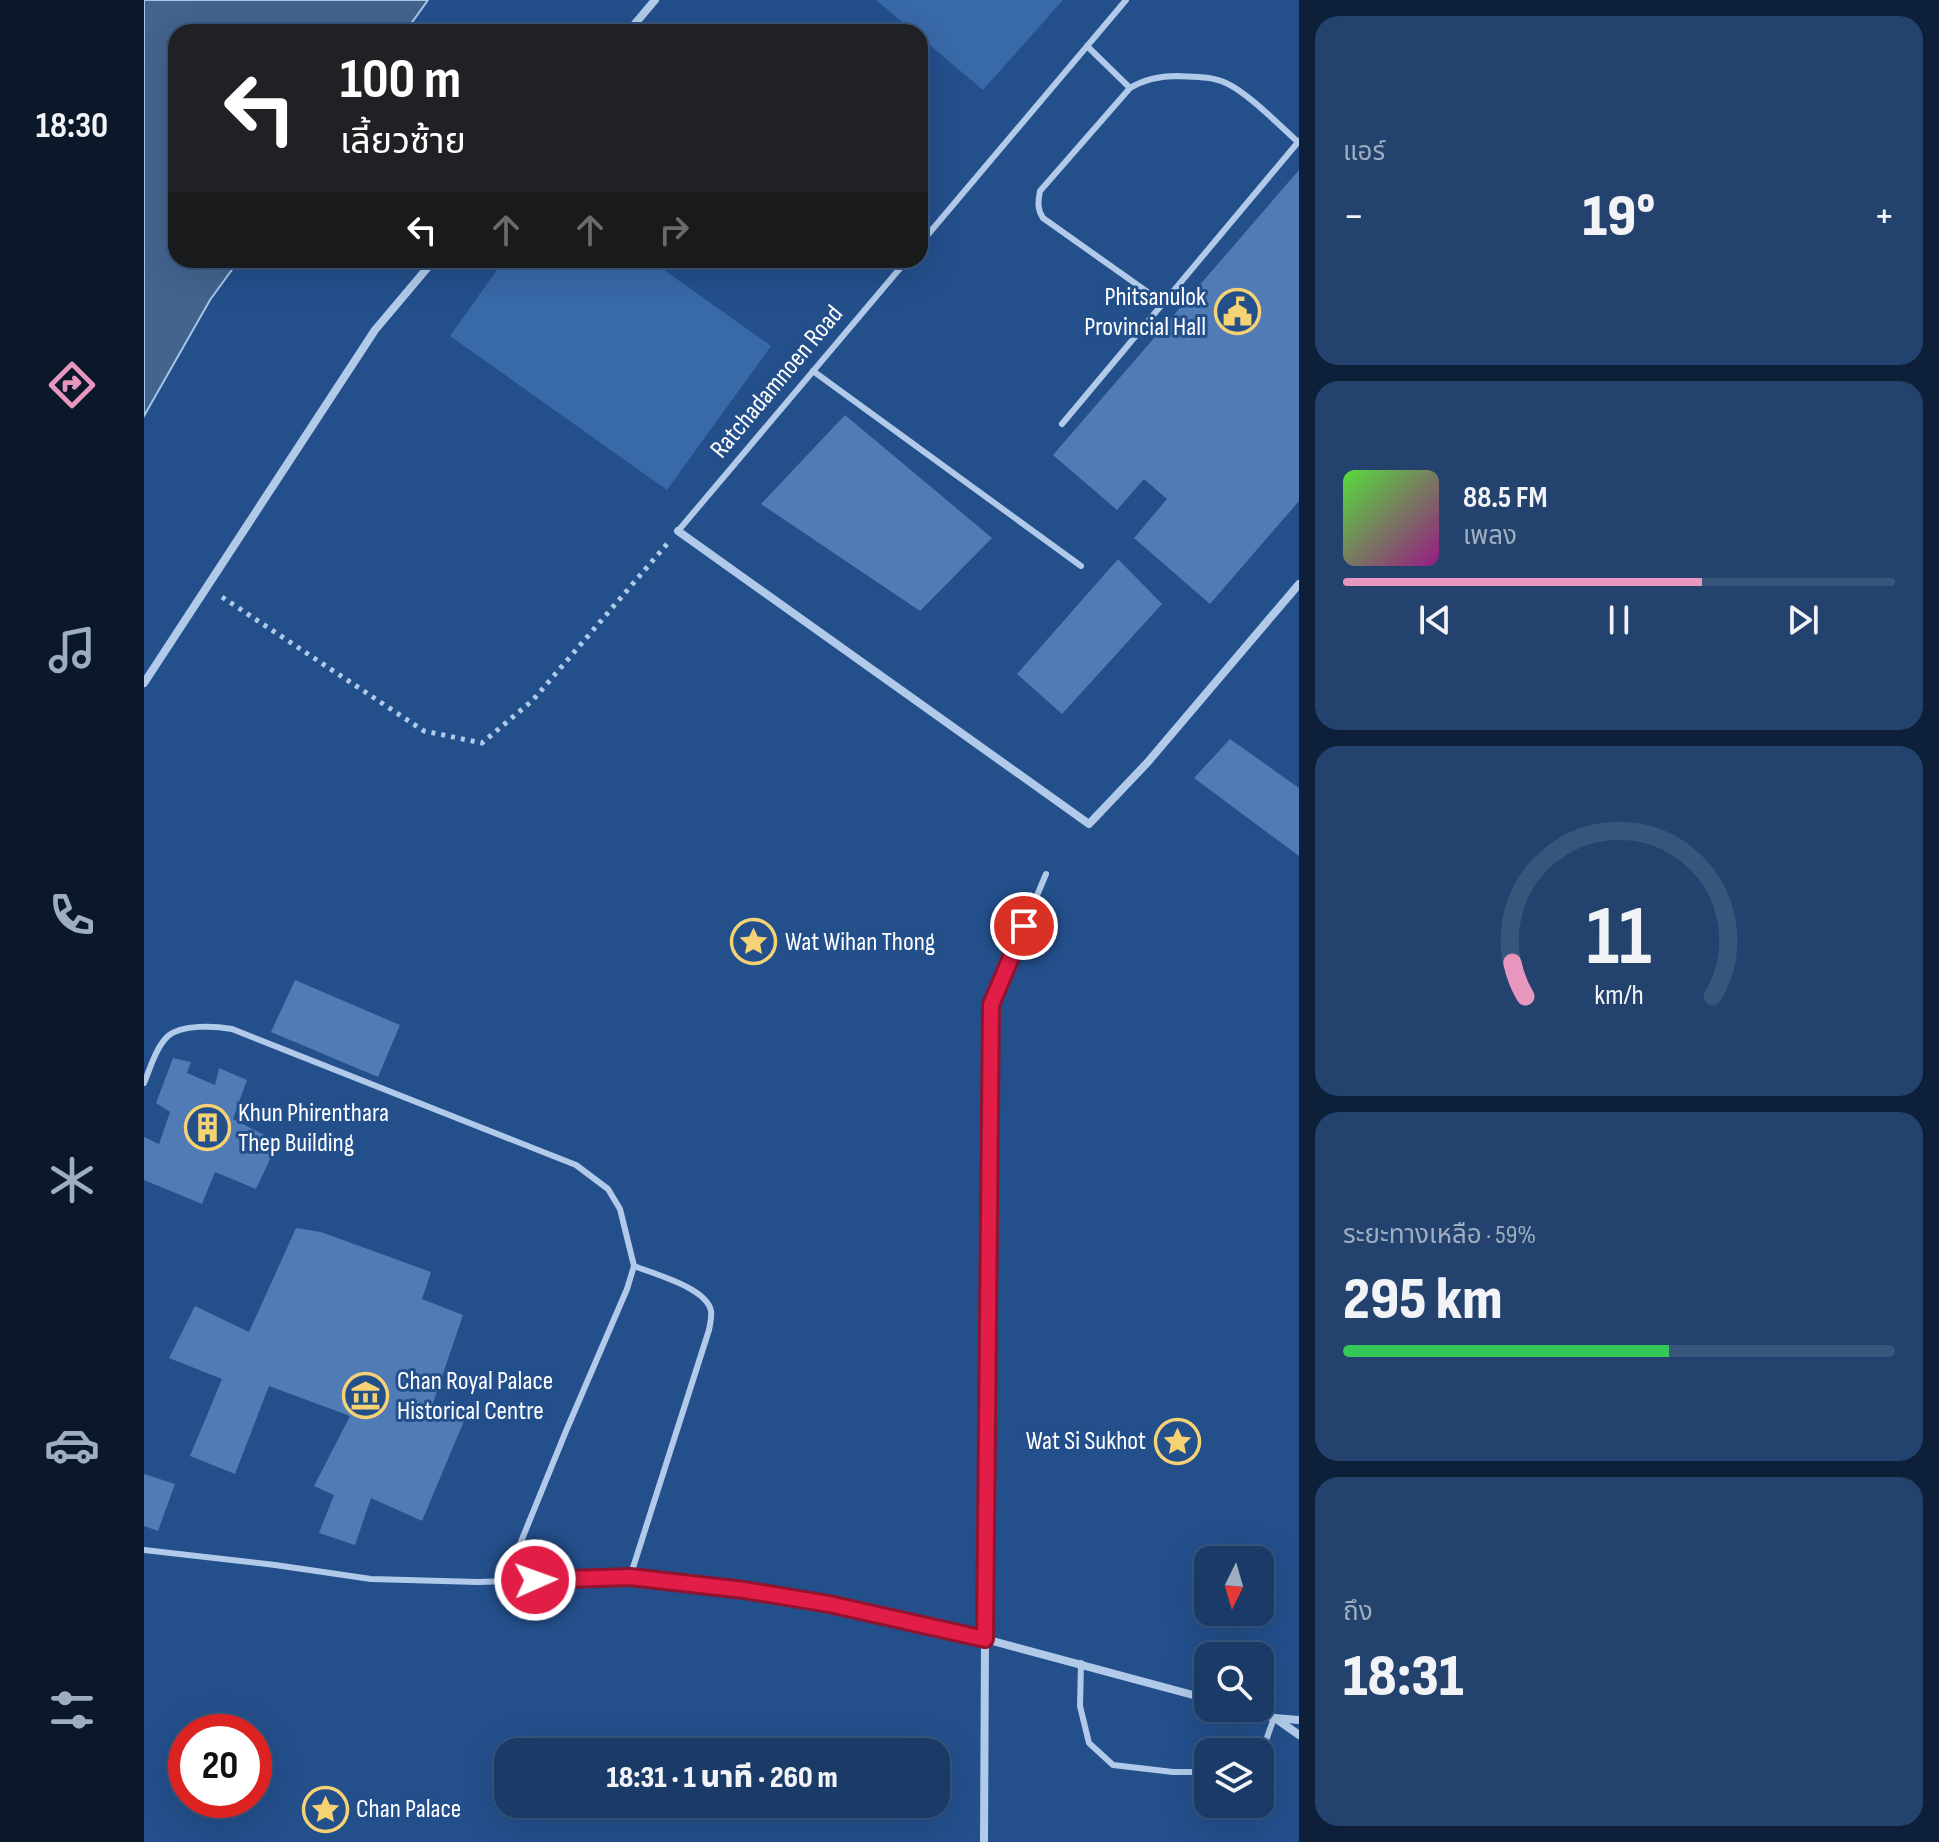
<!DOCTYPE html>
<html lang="th">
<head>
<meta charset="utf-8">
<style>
  :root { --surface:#1a3b68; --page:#23426e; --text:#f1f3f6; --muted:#9fadc0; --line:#38557c; --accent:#e797bd }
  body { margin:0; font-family:"Sofia Sans Condensed","Noto Sans Thai",sans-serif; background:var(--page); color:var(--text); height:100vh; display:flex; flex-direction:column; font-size:30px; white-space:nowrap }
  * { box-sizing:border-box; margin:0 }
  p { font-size:26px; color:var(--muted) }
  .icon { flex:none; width:44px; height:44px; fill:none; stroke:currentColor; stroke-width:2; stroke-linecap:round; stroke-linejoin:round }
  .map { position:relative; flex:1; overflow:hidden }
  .panel { display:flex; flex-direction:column; gap:16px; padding:16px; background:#0e2039; width:640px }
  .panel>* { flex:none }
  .banner { position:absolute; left:24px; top:24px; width:760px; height:244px; border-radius:24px; box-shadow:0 8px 32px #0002,0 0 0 2px var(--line); background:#202124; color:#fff; overflow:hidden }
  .needle { width:52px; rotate:185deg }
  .controls { position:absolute; left:1050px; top:1546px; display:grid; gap:16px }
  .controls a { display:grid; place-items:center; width:80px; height:80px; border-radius:16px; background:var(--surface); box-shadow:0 8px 32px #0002,0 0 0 2px var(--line); font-size:40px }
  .speed { position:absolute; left:24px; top:1714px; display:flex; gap:16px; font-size:40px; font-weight:700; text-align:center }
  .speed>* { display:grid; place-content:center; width:104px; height:104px; border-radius:50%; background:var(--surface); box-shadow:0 8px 32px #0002,0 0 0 2px var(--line); line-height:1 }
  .speed .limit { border:12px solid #d22; background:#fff; color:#111 }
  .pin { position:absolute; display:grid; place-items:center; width:68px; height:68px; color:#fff; margin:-34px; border:4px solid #fff; border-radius:50%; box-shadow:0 2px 8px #0007 }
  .me { position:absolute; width:88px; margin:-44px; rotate:88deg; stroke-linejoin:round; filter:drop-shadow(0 0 6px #0008) }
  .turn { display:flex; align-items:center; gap:28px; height:168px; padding:0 40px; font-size:36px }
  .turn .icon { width:104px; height:104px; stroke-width:2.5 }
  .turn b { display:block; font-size:56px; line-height:68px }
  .lanes { display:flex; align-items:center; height:76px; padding:0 40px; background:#0003; justify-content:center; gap:40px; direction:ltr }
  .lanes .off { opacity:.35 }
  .big { font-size:60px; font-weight:800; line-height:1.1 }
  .panel .tile { flex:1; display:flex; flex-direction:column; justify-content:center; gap:12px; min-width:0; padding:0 28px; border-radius:24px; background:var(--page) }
  .panel .dial { align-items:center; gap:0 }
  .dial svg { height:208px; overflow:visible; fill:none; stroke:var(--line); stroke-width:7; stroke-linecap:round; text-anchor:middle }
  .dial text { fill:var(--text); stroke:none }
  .song { display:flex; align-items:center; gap:24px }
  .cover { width:96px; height:96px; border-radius:12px; background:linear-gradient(135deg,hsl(110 70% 55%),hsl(310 70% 35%)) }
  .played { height:8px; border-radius:4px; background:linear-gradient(90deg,var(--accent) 65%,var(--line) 65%) }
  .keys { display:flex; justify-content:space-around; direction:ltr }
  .heat { display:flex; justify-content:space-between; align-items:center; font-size:44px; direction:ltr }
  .charge { height:12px; border-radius:6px; background:linear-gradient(90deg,#34c759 59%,var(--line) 0) }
  .trip { position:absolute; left:350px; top:1738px; width:456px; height:80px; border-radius:24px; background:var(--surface); box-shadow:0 8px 32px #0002,0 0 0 2px var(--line); font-weight:800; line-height:80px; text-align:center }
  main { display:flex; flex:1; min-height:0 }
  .tabs { display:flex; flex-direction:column; width:144px; justify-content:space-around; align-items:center; background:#0a182a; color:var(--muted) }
  .tabs .icon { width:56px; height:56px }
  .tabs .active { color:var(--accent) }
  .tabs b { font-size:36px; color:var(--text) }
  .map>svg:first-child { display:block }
</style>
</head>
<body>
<main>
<nav class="tabs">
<b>18:30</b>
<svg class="icon active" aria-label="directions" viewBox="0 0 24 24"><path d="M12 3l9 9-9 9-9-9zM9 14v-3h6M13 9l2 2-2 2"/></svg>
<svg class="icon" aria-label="music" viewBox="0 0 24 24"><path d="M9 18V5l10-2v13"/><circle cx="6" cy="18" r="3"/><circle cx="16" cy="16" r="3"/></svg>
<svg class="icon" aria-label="phone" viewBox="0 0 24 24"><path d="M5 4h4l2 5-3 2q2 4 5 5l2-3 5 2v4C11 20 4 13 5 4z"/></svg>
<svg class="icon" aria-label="climate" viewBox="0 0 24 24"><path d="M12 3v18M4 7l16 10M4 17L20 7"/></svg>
<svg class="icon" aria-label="car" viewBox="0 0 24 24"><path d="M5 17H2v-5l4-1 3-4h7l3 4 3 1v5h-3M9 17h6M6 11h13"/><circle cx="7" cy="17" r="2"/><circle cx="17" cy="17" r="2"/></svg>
<svg class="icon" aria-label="filters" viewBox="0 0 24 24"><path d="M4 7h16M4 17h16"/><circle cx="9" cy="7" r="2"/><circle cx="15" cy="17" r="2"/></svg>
</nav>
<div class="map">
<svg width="1155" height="1842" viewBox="0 0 1155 1842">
  <rect width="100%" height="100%" fill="#234f8b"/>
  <g fill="#3869a8">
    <path d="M732,0h187l-80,90 -63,-53v-5h-6z"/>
    <path d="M360,260h146l121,86 -104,144 -217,-154z"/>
  </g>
  <path fill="#44638d" stroke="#a5c5eb" stroke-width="2" d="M0,0h284l-23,32h-229v228h63l-29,40 -66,116z"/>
  <g fill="#507bb4">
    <path d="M1155,170v331l-89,103 -76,-66 33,-39 -23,-20 -27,31 -64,-55z"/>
    <path d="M701,415l147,123 -72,73 -159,-107z"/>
    <path d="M974,559l44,45 -100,110 -45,-40z"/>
    <path d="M1086,739l69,49v68l-105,-78z"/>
    <path d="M151,980l105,45 -22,52 -107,-45z"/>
    <path d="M29,1058l18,4 -4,11 28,12 4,-17 28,12 -14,39 45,23 -22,47 -41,-17 -13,32 -58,-24v-43l15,7 11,-32 -14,-9z"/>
    <path d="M152,1228l25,4 110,40 -9,27 41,16 -31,91 32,15 -42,100 -51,-23 -16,47 -36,-12 15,-38 -20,-9 36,-70 -81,-30 -34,88 -45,-18 32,-77 -53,-21 26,-52 54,26z"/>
    <path d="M0,1474l31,10 -17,47 -14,-5z"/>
  </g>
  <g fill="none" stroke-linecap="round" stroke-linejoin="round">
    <path stroke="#b1caea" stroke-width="5" stroke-dasharray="4 6" stroke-linecap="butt" d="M78,597l202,134 58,12 51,-43 134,-156"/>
    <g stroke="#b1caea" stroke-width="6">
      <path d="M943,46l43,42c15,-9 30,-12 47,-12 16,1 34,0 49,7 22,10 53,42 72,59"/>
      <path d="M986,88l-90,103c-2,10 -3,18 3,27l120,85"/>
      <path d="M776,244l206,-244"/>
      <path d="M669,371l268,195"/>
      <path d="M918,424l237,-283"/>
      <path d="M534,531l229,-271"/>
      <path d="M0,1083c6,-14 12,-36 24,-47 14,-12 47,-10 64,-7l344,136 32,24 12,20 14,57 -7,23 -61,142 -61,150"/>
      <path d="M0,1550l131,15 96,14 107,3 152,-5 114,13 85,14 156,35 6,-634 55,-131"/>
      <path d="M486,1577l79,-247c1,-6 3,-13 2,-19 -4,-23 -57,-37 -77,-45"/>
      <path d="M937,1663l-1,43 9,37 24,22 60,7h35"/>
      <path d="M1116,1757l14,-39"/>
    </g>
    <g stroke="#b1caea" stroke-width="8">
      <path d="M484,32l27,-32"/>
      <path d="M534,531l411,293 58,-61 152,-179"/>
      <path d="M0,683l231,-353 59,-70"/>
      <path d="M1096,1708l34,10 25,2"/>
      <path d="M1131,1718l24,17"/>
      <path d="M840,1842l1,-203 223,60"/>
    </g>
  </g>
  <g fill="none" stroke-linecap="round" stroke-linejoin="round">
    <defs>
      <path id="route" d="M391,1580l95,-3 114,13 85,14 156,35 6,-634 33,-79"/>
    </defs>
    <use href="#route" stroke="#92132f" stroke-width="20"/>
    <use href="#route" stroke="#e11d48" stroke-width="14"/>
  </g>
  <defs>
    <symbol id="civic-ring" viewBox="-11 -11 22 22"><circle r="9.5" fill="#234f8b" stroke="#f5d274" stroke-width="1.5"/><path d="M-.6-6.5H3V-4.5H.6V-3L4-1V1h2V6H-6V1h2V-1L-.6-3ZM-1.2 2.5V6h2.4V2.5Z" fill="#f5d274"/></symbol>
    <symbol id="sight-ring" viewBox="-11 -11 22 22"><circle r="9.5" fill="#234f8b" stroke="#f5d274" stroke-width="1.5"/><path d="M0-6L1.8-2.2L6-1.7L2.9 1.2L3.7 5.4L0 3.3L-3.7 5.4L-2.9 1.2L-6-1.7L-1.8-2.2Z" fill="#f5d274"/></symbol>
    <symbol id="building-ring" viewBox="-11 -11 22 22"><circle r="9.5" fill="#234f8b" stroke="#f5d274" stroke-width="1.5"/><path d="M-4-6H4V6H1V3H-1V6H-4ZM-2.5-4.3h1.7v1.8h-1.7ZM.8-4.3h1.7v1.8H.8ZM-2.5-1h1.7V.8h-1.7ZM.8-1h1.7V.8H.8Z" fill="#f5d274"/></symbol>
    <symbol id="museum-ring" viewBox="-11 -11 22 22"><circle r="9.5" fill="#234f8b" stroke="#f5d274" stroke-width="1.5"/><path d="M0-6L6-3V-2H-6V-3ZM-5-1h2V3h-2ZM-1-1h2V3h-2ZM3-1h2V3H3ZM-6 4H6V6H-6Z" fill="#f5d274"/></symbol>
  </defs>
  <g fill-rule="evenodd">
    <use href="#civic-ring" x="1068" y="286" width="51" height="51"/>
    <use href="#sight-ring" x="584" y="916" width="51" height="51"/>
    <use href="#building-ring" x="38" y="1102" width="51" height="51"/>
    <use href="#museum-ring" x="196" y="1370" width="51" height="51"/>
    <use href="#sight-ring" x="1008" y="1416" width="51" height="51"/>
    <use href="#sight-ring" x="156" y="1784" width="51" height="51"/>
  </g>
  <g text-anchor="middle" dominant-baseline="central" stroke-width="6" stroke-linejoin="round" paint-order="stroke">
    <g font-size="26" fill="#fff" stroke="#234f8b" text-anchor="start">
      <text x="1062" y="297" text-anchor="end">Phitsanulok<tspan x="1062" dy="30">Provincial Hall</tspan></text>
      <text x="641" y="942">Wat Wihan Thong</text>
      <text x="94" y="1113">Khun Phirenthara<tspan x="94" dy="30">Thep Building</tspan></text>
      <text x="253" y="1381">Chan Royal Palace<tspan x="253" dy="30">Historical Centre</tspan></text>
      <text x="1002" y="1441" text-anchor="end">Wat Si Sukhot</text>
      <text x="212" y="1809">Chan Palace</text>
    </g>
    <g font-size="26" fill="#fff" stroke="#234f8b">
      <text transform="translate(633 382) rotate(-50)">Ratchadamnoen Road</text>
    </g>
  </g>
</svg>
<div class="controls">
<a><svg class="needle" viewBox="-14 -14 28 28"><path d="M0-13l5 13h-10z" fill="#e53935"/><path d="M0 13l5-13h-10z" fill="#9fadc0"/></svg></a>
<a><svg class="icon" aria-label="search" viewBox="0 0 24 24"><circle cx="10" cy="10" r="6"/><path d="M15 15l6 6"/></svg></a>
<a><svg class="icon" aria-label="layers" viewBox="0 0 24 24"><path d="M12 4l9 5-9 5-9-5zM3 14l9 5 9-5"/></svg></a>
</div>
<div class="speed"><div class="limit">20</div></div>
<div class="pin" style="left:880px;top:926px;background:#d93025"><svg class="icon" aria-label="arrive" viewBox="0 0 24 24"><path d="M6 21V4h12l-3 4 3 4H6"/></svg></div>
<svg class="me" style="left:391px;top:1580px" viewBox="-20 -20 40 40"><circle r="17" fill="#e11d48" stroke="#fff" stroke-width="3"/><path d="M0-11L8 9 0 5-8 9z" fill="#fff"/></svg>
<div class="trip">18:31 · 1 นาที · 260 m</div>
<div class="banner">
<div class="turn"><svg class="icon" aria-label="left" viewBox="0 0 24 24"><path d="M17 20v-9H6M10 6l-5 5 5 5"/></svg><div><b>100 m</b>เลี้ยวซ้าย</div></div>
<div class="lanes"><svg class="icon" aria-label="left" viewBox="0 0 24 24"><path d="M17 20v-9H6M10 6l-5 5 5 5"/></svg><svg class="icon off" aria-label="ahead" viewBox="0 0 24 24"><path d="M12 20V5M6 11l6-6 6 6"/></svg><svg class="icon off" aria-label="ahead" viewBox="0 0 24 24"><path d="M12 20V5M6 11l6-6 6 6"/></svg><svg class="icon off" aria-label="right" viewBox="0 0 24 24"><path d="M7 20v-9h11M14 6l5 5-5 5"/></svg></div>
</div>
</div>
<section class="panel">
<div class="tile"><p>แอร์</p>
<div class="heat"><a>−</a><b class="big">19°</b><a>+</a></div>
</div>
<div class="tile">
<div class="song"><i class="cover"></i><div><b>88.5 FM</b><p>เพลง</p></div></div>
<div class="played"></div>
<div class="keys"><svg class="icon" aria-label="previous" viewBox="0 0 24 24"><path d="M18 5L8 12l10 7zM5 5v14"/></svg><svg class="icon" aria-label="pause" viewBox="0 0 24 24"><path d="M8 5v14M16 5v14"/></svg><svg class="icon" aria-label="next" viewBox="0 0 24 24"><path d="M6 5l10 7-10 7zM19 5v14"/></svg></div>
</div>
<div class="tile dial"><svg viewBox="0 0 100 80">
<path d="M14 69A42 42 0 1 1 86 69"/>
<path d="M14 69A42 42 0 0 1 9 56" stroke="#e797bd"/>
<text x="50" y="56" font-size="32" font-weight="700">11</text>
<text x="50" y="72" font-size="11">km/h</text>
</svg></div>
<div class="tile"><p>ระยะทางเหลือ · 59%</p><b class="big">295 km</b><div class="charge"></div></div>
<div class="tile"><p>ถึง</p><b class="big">18:31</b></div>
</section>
</main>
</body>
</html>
